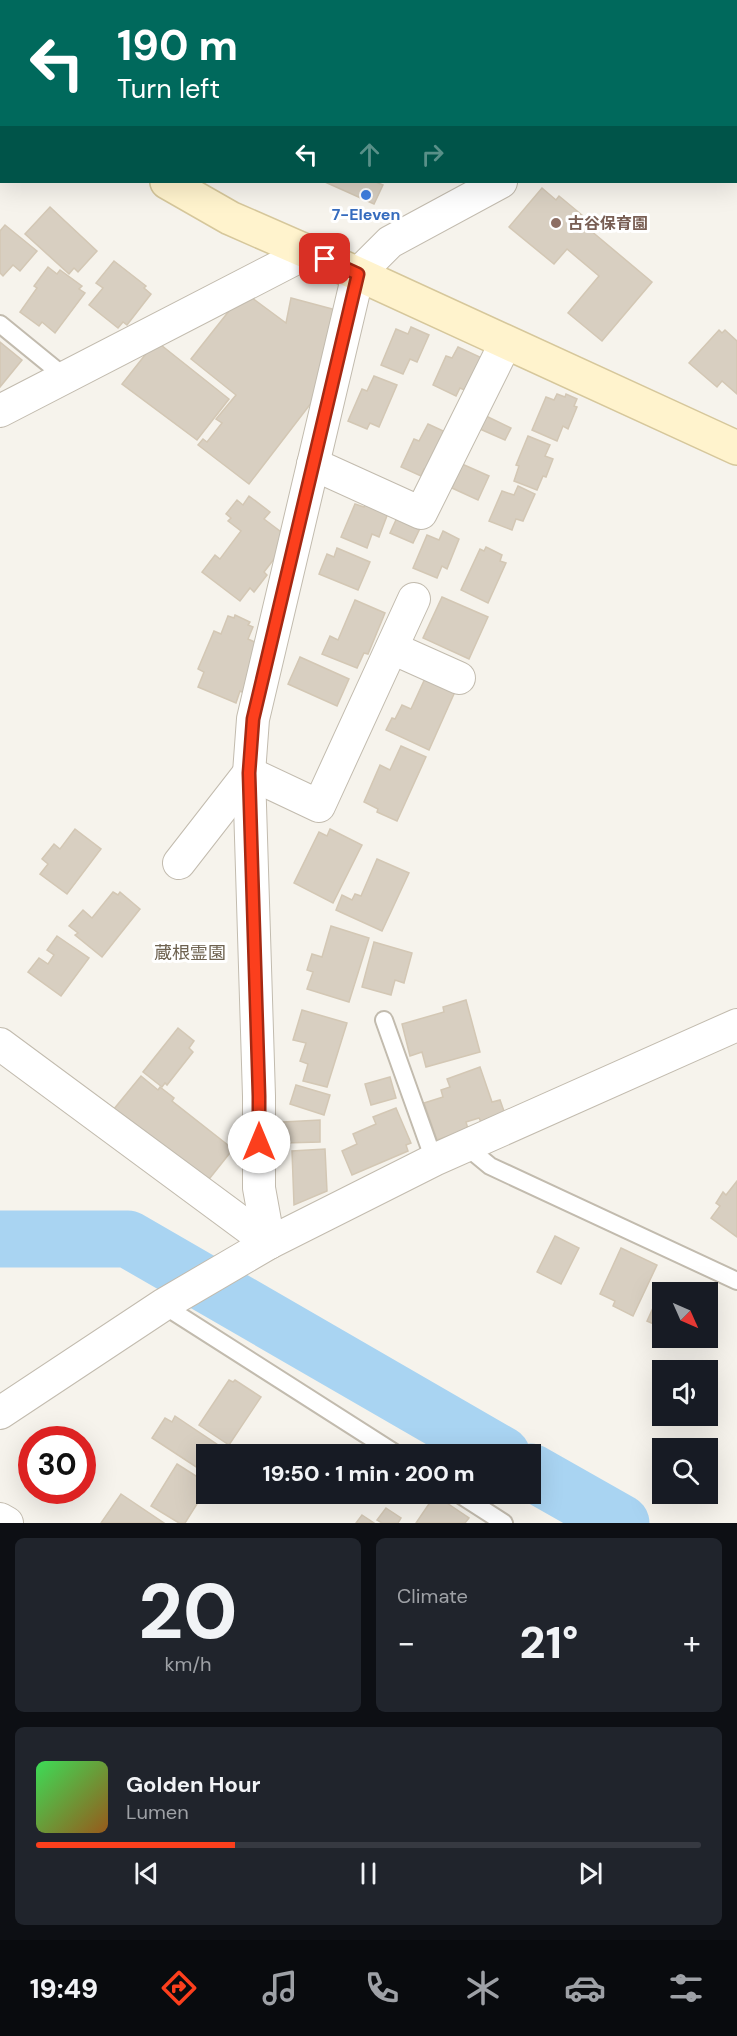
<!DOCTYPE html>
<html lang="en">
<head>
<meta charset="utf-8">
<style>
  :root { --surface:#171b24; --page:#20242c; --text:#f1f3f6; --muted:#9ea1a6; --line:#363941; --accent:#fc3f1d }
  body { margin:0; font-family:"DM Sans","Noto Sans JP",sans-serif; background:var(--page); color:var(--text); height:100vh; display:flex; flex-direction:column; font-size:22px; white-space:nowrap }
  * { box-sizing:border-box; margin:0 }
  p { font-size:20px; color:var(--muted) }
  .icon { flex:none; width:33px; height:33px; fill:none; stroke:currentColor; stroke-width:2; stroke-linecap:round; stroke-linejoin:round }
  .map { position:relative; height:1523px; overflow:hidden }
  .drawer { display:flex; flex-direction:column; gap:15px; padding:15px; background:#0d0f14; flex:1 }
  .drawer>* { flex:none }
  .top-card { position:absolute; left:0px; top:0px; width:738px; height:183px; box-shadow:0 6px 24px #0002; background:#00695c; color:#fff; overflow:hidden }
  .needle { width:39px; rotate:135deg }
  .fabs { position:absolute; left:652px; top:1282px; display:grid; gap:12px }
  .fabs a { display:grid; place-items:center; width:66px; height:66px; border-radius:0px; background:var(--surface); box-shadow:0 6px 24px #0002; font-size:30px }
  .speed { position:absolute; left:18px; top:1426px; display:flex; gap:12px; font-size:30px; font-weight:700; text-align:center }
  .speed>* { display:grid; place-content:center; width:78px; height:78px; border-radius:50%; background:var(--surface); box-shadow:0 6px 24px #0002; line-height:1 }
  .speed .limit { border:9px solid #d22; background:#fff; color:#111 }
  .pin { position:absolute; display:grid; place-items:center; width:51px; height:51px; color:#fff; margin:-26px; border-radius:12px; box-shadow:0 3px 9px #0006 }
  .me { position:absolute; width:66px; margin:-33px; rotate:0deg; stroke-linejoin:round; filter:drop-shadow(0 0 4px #0008) }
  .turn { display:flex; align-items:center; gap:21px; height:126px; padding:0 18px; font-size:27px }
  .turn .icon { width:78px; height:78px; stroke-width:2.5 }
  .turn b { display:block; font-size:42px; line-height:51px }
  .lanes { display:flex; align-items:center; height:57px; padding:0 18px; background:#0003; justify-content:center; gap:30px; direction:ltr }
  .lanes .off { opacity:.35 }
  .big { font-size:45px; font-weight:800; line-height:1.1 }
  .drawer .widget { flex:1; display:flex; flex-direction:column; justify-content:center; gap:9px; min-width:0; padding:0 21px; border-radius:9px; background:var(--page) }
  .drawer .dial { align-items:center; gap:0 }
  .dial b { font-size:78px; line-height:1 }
  .song { display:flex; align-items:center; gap:18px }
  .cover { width:72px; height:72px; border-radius:9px; background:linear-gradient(135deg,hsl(130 70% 55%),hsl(30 70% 35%)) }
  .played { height:6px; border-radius:3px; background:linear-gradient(90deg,var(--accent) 30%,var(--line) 30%) }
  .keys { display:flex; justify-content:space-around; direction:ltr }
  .heat { display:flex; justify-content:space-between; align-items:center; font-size:33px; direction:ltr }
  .drawer .tiles { flex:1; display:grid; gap:15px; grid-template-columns:1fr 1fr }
  .widget:last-child { grid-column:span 2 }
  .trip { position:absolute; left:196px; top:1444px; width:345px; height:60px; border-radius:0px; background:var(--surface); box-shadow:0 6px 24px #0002; font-weight:800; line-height:60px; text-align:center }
  .menu { display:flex; height:96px; justify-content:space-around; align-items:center; background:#090b0e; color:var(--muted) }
  .menu .icon { width:42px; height:42px }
  .menu .on { color:var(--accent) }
  .menu b { font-size:27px; color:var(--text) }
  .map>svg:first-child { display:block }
</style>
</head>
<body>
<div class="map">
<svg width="737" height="1523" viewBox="0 0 737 1523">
  <rect width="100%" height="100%" fill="#f6f3ec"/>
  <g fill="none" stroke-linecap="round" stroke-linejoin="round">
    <g stroke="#a9d4f2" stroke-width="57">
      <path d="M0,1239h128l374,216"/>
      <path d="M531,1472l90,51"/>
    </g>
  </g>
  <g fill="#d8cfc1" stroke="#d3c7b4" stroke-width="1.5">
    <path d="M35,0h73l-2,2h-71z"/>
    <path d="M519,0h47l2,2h-48z"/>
    <path d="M325,182h54l-1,1 5,2 -9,19z"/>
    <path d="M542,188l14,12 3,-4 29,24 -4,5 68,57 -50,59 -34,-28 31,-37 -32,-27 -13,15 -45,-37z"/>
    <path d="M50,207l47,44 -19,21 -4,-4 -5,6 -44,-40z"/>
    <path d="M5,225l32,26 -17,20 -7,-6 -10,11 -3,-3v-42z"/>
    <path d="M114,261l32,25 -2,2 7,6 -24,31 -4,-3 -5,6 -29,-23 14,-17 -7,-5z"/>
    <path d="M48,267l9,7 3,-4 22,16 -3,3 6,4 -30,40 -13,-11 -3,4 -19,-14 17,-24 -3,-2z"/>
    <path d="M244,292l42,31 5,-25 49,13 -18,78 -73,95 -51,-39 5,-6 4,3 15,-19 -6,-4 20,-24 -45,-36z"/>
    <path d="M411,327l18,8 -12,27 -7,-3 -7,15 -22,-9 15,-36 12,5z"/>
    <path d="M719,330l3,3 3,-3 12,11v53l-15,-13 -5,6 -28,-24z"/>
    <path d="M156,341l73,58 -32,41 -75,-56z"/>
    <path d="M0,342l22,18 -22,27z"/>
    <path d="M458,347l24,11 -15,33 -7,-3 -4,8 -23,-11 13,-29 6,2z"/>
    <path d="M374,376l23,9 -18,42 -9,-4 -3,6 -19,-8 14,-32 5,2z"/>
    <path d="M557,394l8,3 1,-3 11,5 -3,7 3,1 -9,22 -5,-3 -6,15 -25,-11 14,-33 8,3z"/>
    <path d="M486,416l25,12 -6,12 -25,-11z"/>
    <path d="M428,424l22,10 -18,39 -8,-4 -3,7 -20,-9 13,-28 5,2z"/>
    <path d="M528,436l22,9 -5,11 8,3 -7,18 -3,-1 -6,14 -23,-9 5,-15 -3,-1z"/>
    <path d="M462,464l27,12 -11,24 -26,-12z"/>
    <path d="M518,486l17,8 -12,27 -7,-2 -4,11 -23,-9 13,-30 12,4z"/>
    <path d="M249,496l21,16 -6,7 21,16 -8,11 4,4 -17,22 3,3 -13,17 -4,-4 -10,13 -38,-29 13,-17 5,4 21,-28 -13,-10 3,-3 -5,-4 11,-14 6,5z"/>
    <path d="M368,499l20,14 -9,24 -7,-3 -5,14 -26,-11 14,-33 9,3z"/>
    <path d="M400,511l23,11 -10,21 -23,-10z"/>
    <path d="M443,531l16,8 -12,30 -5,-3 -5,12 -24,-10 14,-33 12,5z"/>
    <path d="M486,547l16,8 -2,6 6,2 -18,40 -27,-13 19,-41 4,2z"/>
    <path d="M337,548l33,14 -12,28 -39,-16 8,-20 7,3z"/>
    <path d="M442,597l46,20 -19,42 -46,-21z"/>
    <path d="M355,600l30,13 -17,41 -4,-1 -7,15 -35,-14 8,-18 8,4z"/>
    <path d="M235,615l15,7 -2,3 5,2 -5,12 9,4 -13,50 -4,-2 -4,12 -38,-16 6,-15 -6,-3 16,-38 7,3 7,-18 6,2z"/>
    <path d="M300,657l49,22 -12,27 -49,-22z"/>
    <path d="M428,672l30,13 -29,65 -43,-20 6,-12 3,1 7,-14 9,4z"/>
    <path d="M401,746l25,11 -29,64 -20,-9 1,-3 -14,-7 16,-37 10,5z"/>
    <path d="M75,829l26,20 -34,45 -27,-20 8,-10 -6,-5 12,-15 6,5z"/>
    <path d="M330,829l32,16 -29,58 -39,-20 25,-51 8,4z"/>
    <path d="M377,859l32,14 -27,58 -46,-21 6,-15 10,5 3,-6 6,2z"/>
    <path d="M113,892l5,3 2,-3 20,17 -38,48 -27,-22 3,-2 -9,-7 14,-16 9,8z"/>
    <path d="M331,926l38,12 -20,64 -42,-13 6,-17 -6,-2 5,-16 10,3z"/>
    <path d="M57,936l32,22 -28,38 -33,-24 11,-14 9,6 6,-9 -7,-5z"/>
    <path d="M374,942l38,11 -8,30 -9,-3 -4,15 -29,-8z"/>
    <path d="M466,1000l14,52 -54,15 -4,-15 -12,4 -8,-32 42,-12 -1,-5z"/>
    <path d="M302,1010l45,13 -20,64 -24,-6 5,-17 -8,-3 6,-18 -13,-3z"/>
    <path d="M178,1028l16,13 -5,7 4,4 -26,33 -2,-2 -3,4 -19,-15z"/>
    <path d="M480,1067l12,35 8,-2 5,14 -24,8 -2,-4 -13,4 2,7 -31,11 -13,-37 19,-6 -2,-7 9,-3 -3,-8z"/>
    <path d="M141,1076l17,14 2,-3 14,11 -2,3 61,48 -31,39 -93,-73z"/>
    <path d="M390,1077l6,21 -25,7 -6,-21z"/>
    <path d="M296,1085l34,10 -6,20 -34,-11z"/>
    <path d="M396,1108l15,35 -5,2 2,6 -56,24 -10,-24 15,-7 -4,-10 23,-10 -3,-7z"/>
    <path d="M320,1120v22l-36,1 -1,-21z"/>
    <path d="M325,1149l2,42 -33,14 -2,-54z"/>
    <path d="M737,1181v56l-26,-19 9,-12 -4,-3 7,-11 3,3z"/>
    <path d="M555,1236l24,12 -18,36 -24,-12z"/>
    <path d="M621,1248l36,17 -24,51 -20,-10 2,-5 -15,-7z"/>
    <path d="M659,1295l4,1v32l-16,-7z"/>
    <path d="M229,1380l4,2 2,-2 26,17 -32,48 -30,-20z"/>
    <path d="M175,1416l49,33 -5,6h-12v19l-55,-36 13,-20 7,4z"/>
    <path d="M177,1464l30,19v5l-22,35h-6l-28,-17z"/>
    <path d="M121,1494l43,29h-63z"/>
    <path d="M435,1495l34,23 -4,5h-49z"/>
    <path d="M386,1508l15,10 -3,5h-16l-5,-3z"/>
    <path d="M362,1515l12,8h-18z"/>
  </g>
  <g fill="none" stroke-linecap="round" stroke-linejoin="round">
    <defs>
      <g id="lane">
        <path d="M0,324l65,53"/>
        <path d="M384,1020l50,140"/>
        <path d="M467,1147l23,19 247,115"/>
        <path d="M163,1305l235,150"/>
        <path d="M459,1494l45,29"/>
      </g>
      <g id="street">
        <path d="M283,2l4,-2"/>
        <path d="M736,53l1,-1"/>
        <path d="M0,411l308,-159"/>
        <path d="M313,464l108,49 85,-171"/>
        <path d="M392,648l67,30"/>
        <path d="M179,863l70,-90 70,33 95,-207"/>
        <path d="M0,1044l269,199"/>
        <path d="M269,1243l-10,-55v-92l-10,-323 4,-54 105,-445 32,-32 111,-60"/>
        <path d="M0,1413l163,-108 106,-62 165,-83 303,-135"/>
        <path d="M0,1519l7,4"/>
      </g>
      <g id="secondary">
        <path d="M0,65l2,1"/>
        <path d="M167,182l63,36 128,56 379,174"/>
      </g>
    </defs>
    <use href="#lane" stroke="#c2bbae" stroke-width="20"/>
    <use href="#street" stroke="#c2bbae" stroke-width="34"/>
    <use href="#secondary" stroke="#d6c79b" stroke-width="36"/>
    <use href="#lane" stroke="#fff" stroke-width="16"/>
    <use href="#street" stroke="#fff" stroke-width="32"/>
    <use href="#secondary" stroke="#fff3cd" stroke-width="33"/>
  </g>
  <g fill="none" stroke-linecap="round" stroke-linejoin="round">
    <defs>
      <path id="route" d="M259,1142v-46l-10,-323 4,-54 105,-445 -33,-15"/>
    </defs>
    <use href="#route" stroke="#a42913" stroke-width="15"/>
    <use href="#route" stroke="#fc3f1d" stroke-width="10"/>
  </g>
  <circle fill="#3f7fe0" stroke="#fff" stroke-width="2" cx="366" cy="195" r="6"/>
  <circle fill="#8d6e63" stroke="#fff" stroke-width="2" cx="556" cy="223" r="6"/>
  <g text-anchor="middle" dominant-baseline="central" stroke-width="6" stroke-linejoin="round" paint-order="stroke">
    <g font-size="16" font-weight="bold" fill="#366cbe" stroke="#fff">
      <text x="366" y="214">7-Eleven</text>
    </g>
    <g font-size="16" font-weight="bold" fill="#785e54" stroke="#fff" text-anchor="start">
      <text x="568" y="223">古谷保育園</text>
    </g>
    <g font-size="18" fill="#6e6250" stroke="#fff">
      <text x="190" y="953">蔵根霊園</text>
    </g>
  </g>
</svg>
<div class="fabs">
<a><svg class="needle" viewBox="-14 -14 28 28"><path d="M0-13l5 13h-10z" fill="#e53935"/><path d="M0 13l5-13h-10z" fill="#9ea1a6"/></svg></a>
<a><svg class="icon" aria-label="sound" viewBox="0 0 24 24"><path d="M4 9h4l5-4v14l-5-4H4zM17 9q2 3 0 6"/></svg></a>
<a><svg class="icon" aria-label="search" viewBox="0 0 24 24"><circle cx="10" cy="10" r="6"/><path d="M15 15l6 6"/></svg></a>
</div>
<div class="speed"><div class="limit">30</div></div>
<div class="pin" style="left:325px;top:259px;background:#d93025"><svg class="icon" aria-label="arrive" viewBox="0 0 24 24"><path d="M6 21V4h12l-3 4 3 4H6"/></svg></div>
<svg class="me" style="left:259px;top:1142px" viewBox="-20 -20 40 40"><circle r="19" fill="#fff"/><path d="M0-13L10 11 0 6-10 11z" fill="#fc3f1d"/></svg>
<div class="trip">19:50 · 1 min · 200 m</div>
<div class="top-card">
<div class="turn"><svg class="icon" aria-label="left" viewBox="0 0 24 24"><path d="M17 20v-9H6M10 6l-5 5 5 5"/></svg><div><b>190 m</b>Turn left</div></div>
<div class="lanes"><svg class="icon" aria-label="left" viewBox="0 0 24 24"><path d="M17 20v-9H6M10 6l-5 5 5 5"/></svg><svg class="icon off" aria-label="ahead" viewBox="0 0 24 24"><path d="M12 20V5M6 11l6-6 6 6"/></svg><svg class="icon off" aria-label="right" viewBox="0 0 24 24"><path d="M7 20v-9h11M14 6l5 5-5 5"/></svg></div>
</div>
</div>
<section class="drawer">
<div class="tiles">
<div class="widget dial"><b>20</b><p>km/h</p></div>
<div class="widget"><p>Climate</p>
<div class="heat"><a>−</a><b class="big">21°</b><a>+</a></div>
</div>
<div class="widget">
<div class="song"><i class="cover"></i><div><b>Golden Hour</b><p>Lumen</p></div></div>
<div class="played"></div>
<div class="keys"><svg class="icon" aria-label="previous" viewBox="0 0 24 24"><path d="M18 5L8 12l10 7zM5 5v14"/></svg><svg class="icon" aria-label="pause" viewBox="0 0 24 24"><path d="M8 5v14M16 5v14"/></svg><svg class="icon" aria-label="next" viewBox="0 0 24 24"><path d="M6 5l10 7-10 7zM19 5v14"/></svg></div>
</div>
</div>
</section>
<nav class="menu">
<b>19:49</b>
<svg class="icon on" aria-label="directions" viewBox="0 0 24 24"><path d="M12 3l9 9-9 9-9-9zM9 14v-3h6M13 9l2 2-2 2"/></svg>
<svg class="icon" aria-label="music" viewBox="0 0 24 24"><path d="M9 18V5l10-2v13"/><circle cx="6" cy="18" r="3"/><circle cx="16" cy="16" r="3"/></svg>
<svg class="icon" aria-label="phone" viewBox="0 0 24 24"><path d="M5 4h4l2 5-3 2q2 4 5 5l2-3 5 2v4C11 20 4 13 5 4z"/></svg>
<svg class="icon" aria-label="climate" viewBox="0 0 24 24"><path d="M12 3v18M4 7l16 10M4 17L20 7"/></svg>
<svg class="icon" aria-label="car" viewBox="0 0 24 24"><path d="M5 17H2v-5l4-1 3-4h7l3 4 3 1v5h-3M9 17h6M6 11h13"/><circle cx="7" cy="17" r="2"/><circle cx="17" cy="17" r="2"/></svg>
<svg class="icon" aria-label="filters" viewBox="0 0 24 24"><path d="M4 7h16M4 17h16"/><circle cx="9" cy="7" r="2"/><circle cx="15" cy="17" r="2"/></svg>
</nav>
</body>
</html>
